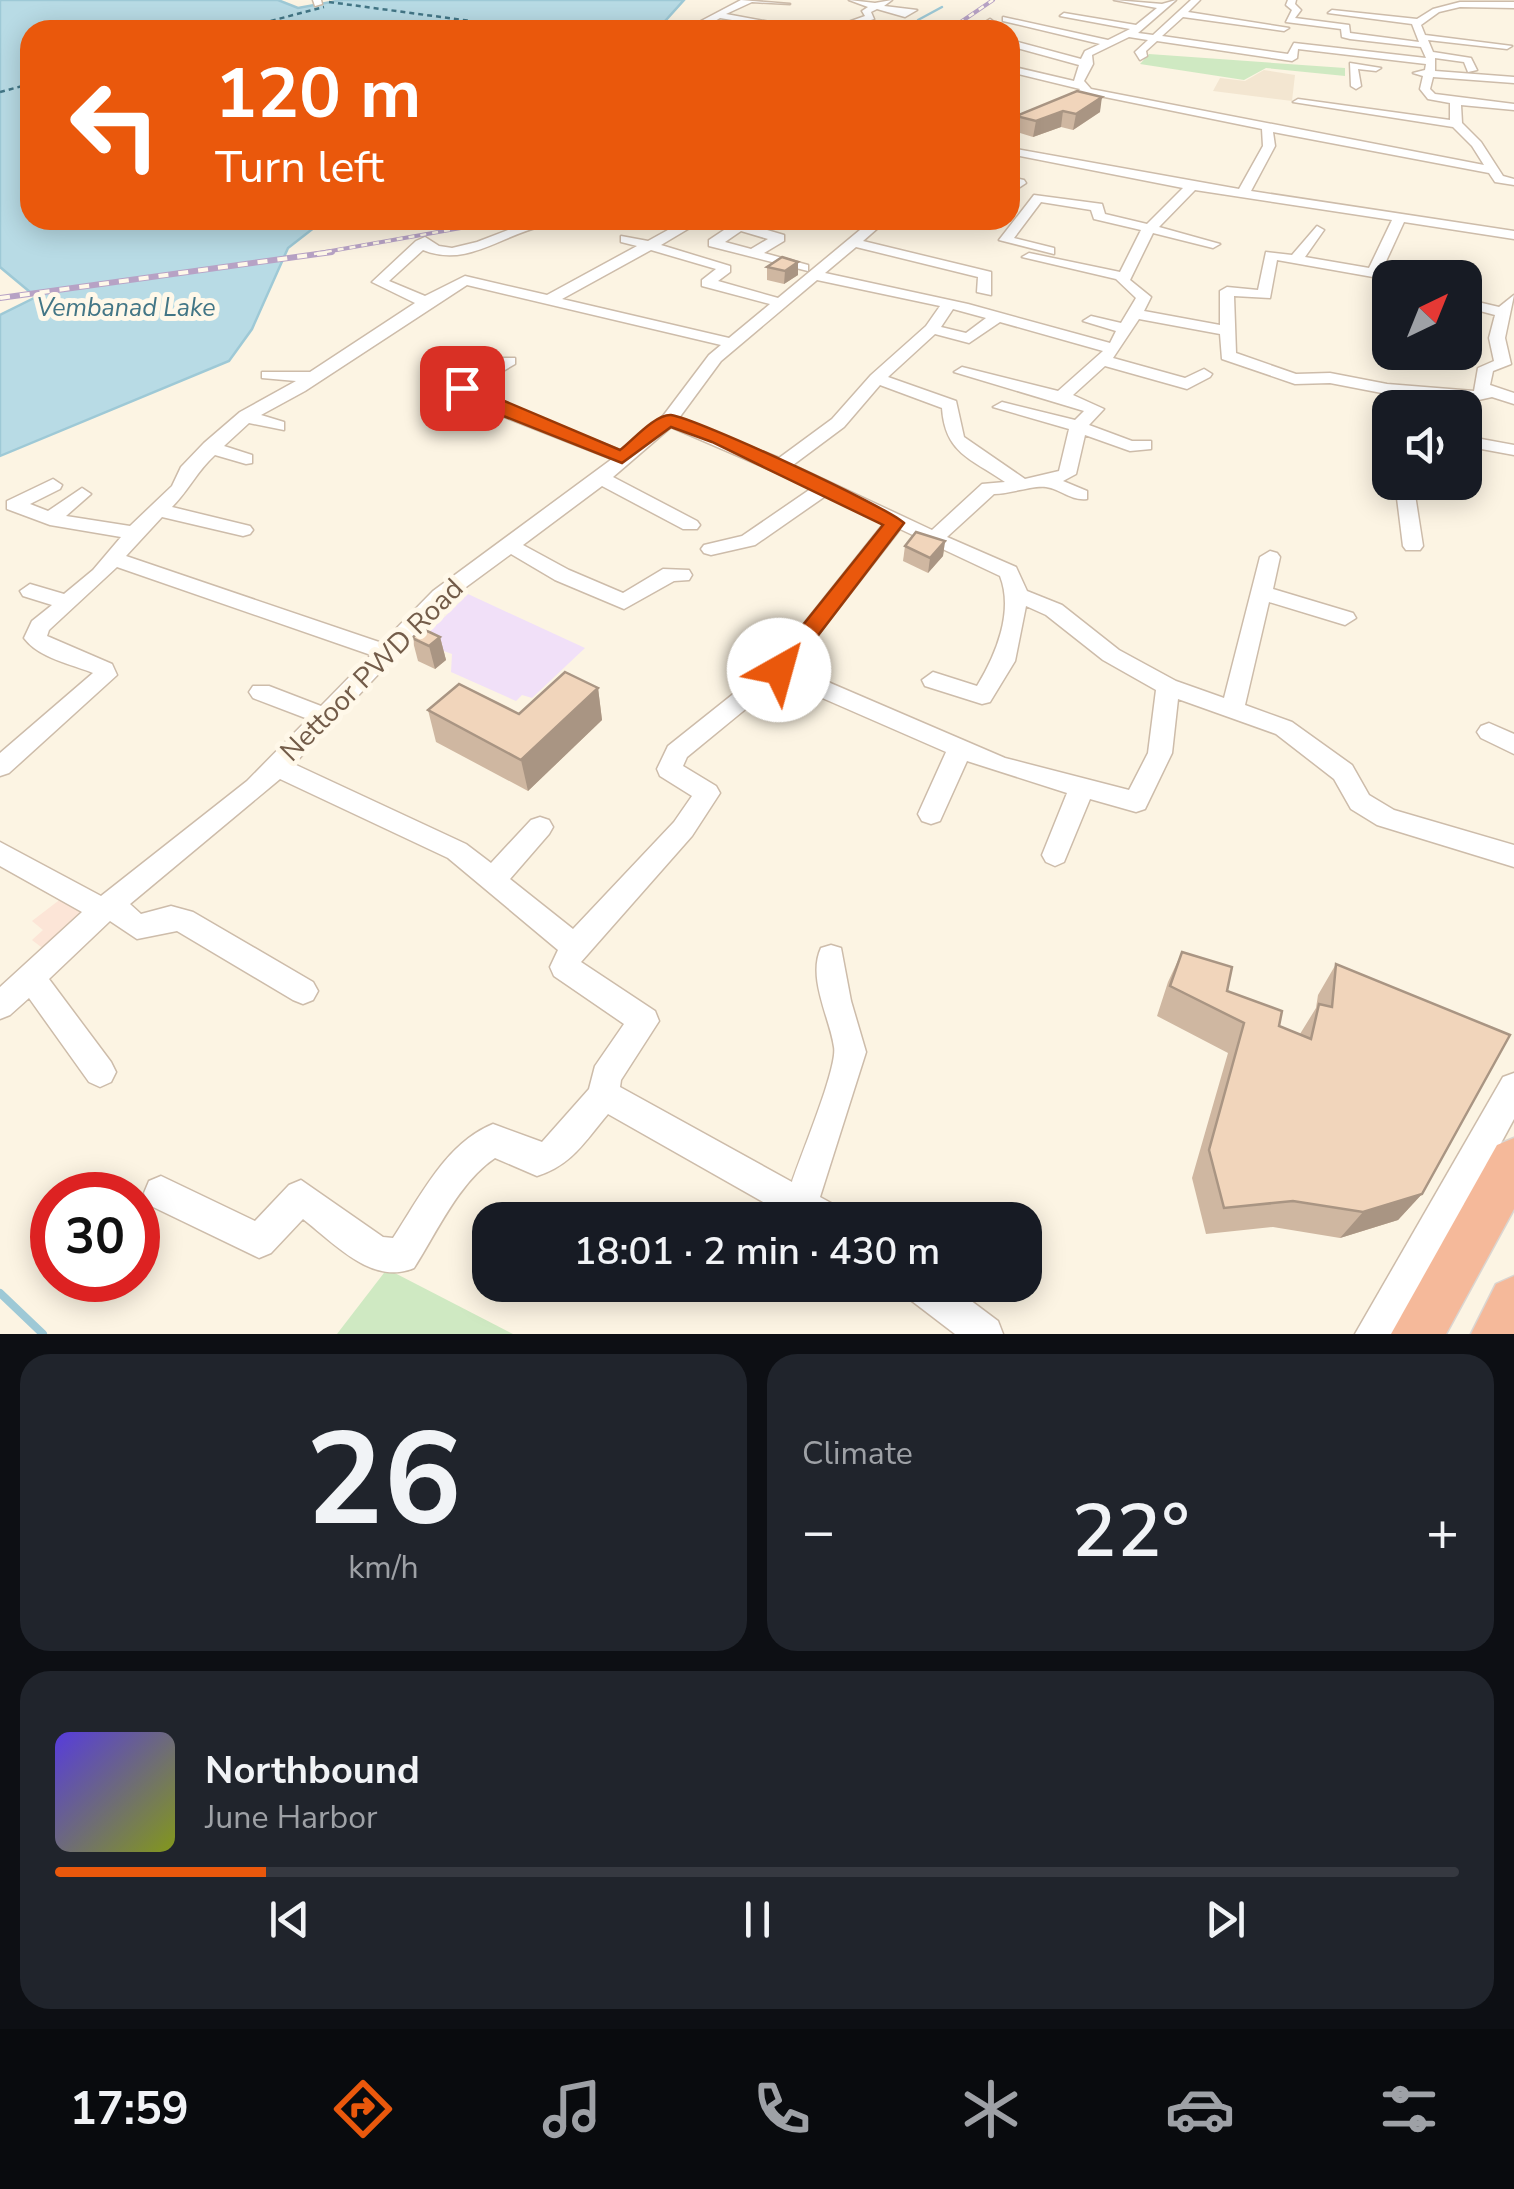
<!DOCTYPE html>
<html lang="en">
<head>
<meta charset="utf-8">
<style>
  :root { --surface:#171b24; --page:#20242c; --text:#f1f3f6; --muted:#9ea1a6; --line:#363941; --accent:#ea580c }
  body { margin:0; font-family:"Nunito Sans",sans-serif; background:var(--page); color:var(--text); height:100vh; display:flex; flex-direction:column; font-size:38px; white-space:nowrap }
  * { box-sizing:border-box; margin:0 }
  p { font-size:32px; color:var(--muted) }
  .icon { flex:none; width:55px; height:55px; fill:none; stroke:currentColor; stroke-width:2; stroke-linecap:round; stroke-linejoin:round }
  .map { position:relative; height:1334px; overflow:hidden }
  .side { display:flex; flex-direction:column; gap:20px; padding:20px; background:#0d0f14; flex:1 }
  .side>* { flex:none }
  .guide { position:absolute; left:20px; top:20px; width:1000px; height:210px; border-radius:30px; box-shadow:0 5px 25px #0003; background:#ea580c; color:#fff; overflow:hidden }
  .needle { width:65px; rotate:43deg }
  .fabs { position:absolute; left:1372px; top:260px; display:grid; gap:20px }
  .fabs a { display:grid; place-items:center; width:110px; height:110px; border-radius:20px; background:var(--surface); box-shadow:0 5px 25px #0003; font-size:50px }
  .speed { position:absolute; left:30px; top:1172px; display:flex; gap:20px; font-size:50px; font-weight:700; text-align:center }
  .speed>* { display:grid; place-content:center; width:130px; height:130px; border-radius:50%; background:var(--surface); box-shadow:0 5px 25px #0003; line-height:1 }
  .speed .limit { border:15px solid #d22; background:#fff; color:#111 }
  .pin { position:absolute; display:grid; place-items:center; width:85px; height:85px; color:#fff; margin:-42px; border-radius:20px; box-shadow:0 5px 15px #0006 }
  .me { position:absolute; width:110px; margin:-55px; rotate:38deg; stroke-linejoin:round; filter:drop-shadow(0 0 8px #0008) }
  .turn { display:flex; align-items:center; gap:35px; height:210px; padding:0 30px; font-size:45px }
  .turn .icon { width:130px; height:130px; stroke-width:2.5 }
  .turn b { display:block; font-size:70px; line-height:85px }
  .big { font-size:75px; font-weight:600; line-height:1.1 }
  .side .card { flex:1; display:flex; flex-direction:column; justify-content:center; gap:15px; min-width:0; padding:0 35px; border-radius:30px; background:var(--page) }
  .side .dial { align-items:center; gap:0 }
  .dial b { font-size:130px; line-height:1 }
  .song { display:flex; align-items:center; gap:30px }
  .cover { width:120px; height:120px; border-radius:15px; background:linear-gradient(135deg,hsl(250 70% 55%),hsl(70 70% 35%)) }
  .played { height:10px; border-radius:5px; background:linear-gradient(90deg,var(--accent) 15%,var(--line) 15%) }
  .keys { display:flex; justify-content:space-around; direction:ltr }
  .heat { display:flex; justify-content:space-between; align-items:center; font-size:55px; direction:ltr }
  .side .tiles { flex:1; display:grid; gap:20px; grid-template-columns:1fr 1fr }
  .card:last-child { grid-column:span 2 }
  .trip { position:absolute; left:472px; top:1202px; width:570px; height:100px; border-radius:30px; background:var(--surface); box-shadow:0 5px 25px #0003; font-weight:600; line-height:100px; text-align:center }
  .dock { display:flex; height:160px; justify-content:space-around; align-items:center; background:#090b0e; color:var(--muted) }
  .dock .icon { width:70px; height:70px }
  .dock .on { color:var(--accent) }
  .dock b { font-size:45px; color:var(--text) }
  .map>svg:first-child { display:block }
</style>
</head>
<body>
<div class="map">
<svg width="1514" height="1334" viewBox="0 0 1514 1334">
  <rect width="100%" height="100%" fill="#fcf4e3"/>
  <path fill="#f3e6d1" d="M1264,70l31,5 -3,26 -79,-10 7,-13 25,3z"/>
  <path fill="#fce5d7" d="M62,898l25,17 -42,35 -13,-10 11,-10 -11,-9z"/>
  <path fill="#f1e0f8" d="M468,594l117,54 -53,50 -10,-3 -6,6 -65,-29 1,-18 -33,-12z"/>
  <g fill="#cfe9c2">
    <path d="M1149,54l196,14v8l-79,-8 -22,12 -104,-16z"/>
    <path d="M387,1269l126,65h-176z"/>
  </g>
  <path fill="#b8dbe5" stroke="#9ec9d6" stroke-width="2.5" d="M0,0h278l20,8 44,-8h342l-27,30h-627v190h294l-36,28 -36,81 -23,32 -229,95v-141l36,-18 -36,-30z"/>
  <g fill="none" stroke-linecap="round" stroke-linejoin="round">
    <path stroke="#9ec9d6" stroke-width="2.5" d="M918,20l24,-13"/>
    <path stroke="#9ec9d6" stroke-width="8" d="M0,1293l43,41"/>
    <g stroke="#437686" stroke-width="2.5" stroke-dasharray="5 4" stroke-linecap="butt">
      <path d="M329,2l209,28"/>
      <path d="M236,30l88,-23"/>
      <path d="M0,92l30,-8"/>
    </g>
    <defs>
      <g id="minor">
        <path d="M313,0h8l1,4 -7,2z"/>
        <path d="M741,0l49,4 -38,-2 -26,12 76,14 -9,2 -73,-12 -19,11 -17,1z"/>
        <path d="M849,0l26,3 17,-3 -8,6 33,4 -12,7 -28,-8 -6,3 3,7 -34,11h-14l39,-14 -3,-5 6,-4z"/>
        <path d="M1114,0l48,4 14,-4 -38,33 15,2 38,-35h9l-12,12 101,16 -5,3 -101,-14 -21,19 126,18 6,-11 132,15 -5,-11 -71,-8 -8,-2 -1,-8 -55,-7 6,-12 -6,-5 2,-5h8l-1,4 6,6 -6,8 54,7 1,8 69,9 -7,-18 -84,-11 4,-3 85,9 16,-10 27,-7h54v6l-54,-1 -21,5 -18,13 4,10 87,11 -5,3 -79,-9 5,12 38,6 6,12 -9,2 -4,-10 -29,-4v13l79,6v6l-81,-6 -3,12 5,5 79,10v6l-53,-5 1,18 19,19 22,34 11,3v6l-19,-3 -6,-9 -216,-41 2,14 -24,45 263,40v8l-110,-17 -22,48 29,8 -21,2 -113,-20 -7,38 -36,-2 2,57 60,21 34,-1 57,11 87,7 4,-23 16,-7 -5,-23 6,-23 -30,-8v-8l34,8 15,-12 -9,43 6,26 -18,7 -3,14 24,8v11l-22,-7 -18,4 -87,-7 -57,-11 -35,1 -73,-25 -2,-25 -81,-15 -26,39 72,20 19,-9 8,5 -2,3 -23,12 -82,-23 -32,29 31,14 -15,16 43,16h19v8l-21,2 -45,-16 -9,39 -13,7 24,10v8c-17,2 -26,-10 -41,-12 -12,-2 -37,7 -52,7l-47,43 69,30 11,24 35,14 57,45 57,31 48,17 36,-141 10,-6 7,2 3,4 -7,32 80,24 3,5 -11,7 -76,-23 -24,103 47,17 60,43 17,30 25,15 120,35v22l-137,-42 -26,-16 -17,-30 -58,-45 -98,-35 -6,54 -27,56 -9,3 -46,-13 -26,63 -9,4 -9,-4 -4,-7 25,-62 -100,-32 -27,60 -9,3 -9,-3 -4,-7 28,-62 -165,-72 -94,77 -4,9 33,20 4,7 -28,43 -111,126 74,49 4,10 -38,59 -1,7 172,95c8,-25 46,-115 42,-135 -4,-29 -27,-69 -13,-99l10,-3 10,3 10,53 15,51 -46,145 20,11 5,12h-50l-187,-106c-23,27 -36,51 -71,62l-42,-18c-36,24 -58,74 -81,110 -42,18 -80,-25 -111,-49l-32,34 -12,5 -110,-53 -5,-12 5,-12 12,-5 94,45 34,-36 12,-5 82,57 10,1c27,-41 53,-95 100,-114l49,18 47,-53 6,-23 29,-42 -70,-48 -4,-9 8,-17 -110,-92 -168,-79 -150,125 11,10 30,-8 22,6 120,70 5,9 -5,9 -10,4 -10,-4 -116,-69 -40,8 -27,-18 -61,58 62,83 5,10 -5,10 -11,5 -11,-5 -60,-84 -19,17 -10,4v-32l82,-75 -82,-46v-24l101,54 146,-115 61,-62 -55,-21 -4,-6 4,-6h16l52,20 50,-51 -254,-88 -68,63 -2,6 65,28 5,11 -108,98 -9,3v-23l93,-80c-22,-9 -54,-15 -69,-35l8,-17 20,-16 -29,-9 -3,-5 10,-7 34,10 29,-24 28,-33 -71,-12 -43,-16v-8l46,-22 9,6 -2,4 -30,15 18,7 34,-23 9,6 -25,22 64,10 42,-40 9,-19 23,-24 36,-31 56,-31 -34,-3v-6h48l105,-69 -43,-21 44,-41 9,-4 14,9 13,2 25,-6 57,-22h47l7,4c-12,7 -31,-2 -45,2 -42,9 -76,42 -120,24l-34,31 36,15 40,-20 82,19 90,-49 -16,-4v-6l27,5 38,-21h17l-42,25 69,21v6l-12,9 60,17 94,-78h15l-24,21 128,31v23l-14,-3 1,-15 -122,-30 -31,26 143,31 142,39 6,-12 -33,-10 8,-5 30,7 15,-25 -20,-19 -94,-22 7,-4 91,19 21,-42 -47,-11 -3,-9 -50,-8 -27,36 40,10v6l-55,-14 35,-45 68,9 3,10 42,10 36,-36 -173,-34v-6l229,41 24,-43 -1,-17 -172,-35 -11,6 -5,-3 6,-8 -70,-17v-6l64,15 5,-16 -69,-19v-6l71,19 4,-8 15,-7 -97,-23v-4l105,23 22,-11 -70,-13 4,-3 72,12 21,-17zM1129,37l19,3 -13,12 5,8 7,-4 -1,-5 11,-10 135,20 5,-3 1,-9 128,15 -1,6 -12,3 10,3 -3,13 8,10 22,4v17l-152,-21 -5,3 160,25 19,19 12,19 -393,-76 -7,-8 9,-17 -1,-9zM1195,190l197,30 -23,48 -64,-11 19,-27 -7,-4 -25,29 -26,-3 -8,38 -31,-3 -7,4v34l-76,-14 7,-14 -21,-17 23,-47 60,15 7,-4 -61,-17zM651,250l65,19 -14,11v6l68,18 -41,34 -167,-39zM817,280l123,26 -14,20 -55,49 -39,44 -53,39 -100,-40 42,-57zM467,285l254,60 -12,10 -46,61 -41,35 -118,-47 -30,-16 41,-24v-6h-12l-47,26v8l36,20 120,47 -179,132 -51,52 -256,-87 36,-39 81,19 7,-2 3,-4 -3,-4 -78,-19c17,-17 25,-36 43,-52l31,9 6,-1v-8l-28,-9 25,-23 35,7v-8l-23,-7 44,-24zM953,309l33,9 -20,15 -25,-6zM1000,322l103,29 -45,40 -96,-24 -8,5 130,39 -9,9 -73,-18 -9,5 76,22 -10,42 -34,8 -61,-42 -8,-36 -68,-24 47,-43 34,9zM880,385l62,23c3,45 28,50 63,74l-23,2 -50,46 -139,-65 51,-38zM671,427l141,61 -70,48 -38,9 -3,4 3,4 7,2 44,-10 72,-50 58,27 -98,123 -4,-11h-16l-3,5 3,28 -99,79 -11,23 3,7 32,20 -18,26 -101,107 -63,-50 39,-45 4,-7 -4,-7 -9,-3 -9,3 -40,43 -25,-19 -172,-80 153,-163 64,-47 44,26 69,29 50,-28 15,-1 3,-5 -3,-5 -26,-1 -40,24 -54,-23 -46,-25 79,-59 81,43h14l3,-4 -3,-4 -84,-44zM900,529l100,47c14,35 -4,79 -23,110l-44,-14 -11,8 3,6 57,18 8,-2 25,-41 11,-55 20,9 57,45 53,30 -8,63 -19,37 -124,-32 -212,-91z"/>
        <path d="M990,19l4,3 -10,8h-11z"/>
        <path d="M1350,63l31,5 -5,3 -18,-2 3,17 -5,3 -5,-3z"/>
        <path d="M1010,177l14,3 2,3 -6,4 -10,-2z"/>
        <path d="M739,220h16l-5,5 34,10v6l-20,12 44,12v6l-99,-25v-6zM741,231l27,8 -17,10 -26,-7z"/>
        <path d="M1465,436l49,9v10l-49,-9z"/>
        <path d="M1395,482h18l10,64 -3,4h-14l-3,-4z"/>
        <path d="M1489,723l25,11v20l-33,-16 -4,-6 4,-6z"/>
        <path d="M1514,1073v46l-93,172 -27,43h-39l148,-257z"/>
        <path d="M903,1285h47l48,36 5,13h-48l-47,-36z"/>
      </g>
      <g id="highway">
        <path d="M1514,1138v71l-68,125h-55l106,-189z"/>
        <path d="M1514,1276v58h-43l25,-50z"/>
      </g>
    </defs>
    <use href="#minor" stroke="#cdbcaa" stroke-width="3"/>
    <use href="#highway" stroke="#dbd5d0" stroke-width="3"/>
    <use href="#minor" fill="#fff" fill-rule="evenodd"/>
    <use href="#highway" fill="#f5b99a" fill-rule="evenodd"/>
    <defs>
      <g id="rail-far1">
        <path d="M949,30l44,-30"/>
        <path d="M314,254l192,-34"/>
      </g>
      <path id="rail" d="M0,298l332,-46"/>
    </defs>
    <use href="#rail-far1" stroke="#b7a2c5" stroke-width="4"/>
    <use href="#rail" stroke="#b7a2c5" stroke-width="6"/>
    <use href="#rail-far1" stroke="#fff8e9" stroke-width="2.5" stroke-dasharray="6" stroke-linecap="butt"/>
    <use href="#rail" stroke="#fff8e9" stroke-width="4" stroke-dasharray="10" stroke-linecap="butt"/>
  </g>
  <g fill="#cfb7a1">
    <path d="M1077,91l23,21 -27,18 -12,-3 -28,10 -19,-6 2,-15z"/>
    <path d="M767,267l31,8 -14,9 -17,-4z"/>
    <path d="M945,541l-2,15 -15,17 -25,-12 2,-15z"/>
    <path d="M440,637l6,23 -11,9 -17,-8 -6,-23z"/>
    <path d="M598,688l4,32 -74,71 -92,-49 -8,-32 91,4z"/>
    <path d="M1182,952l45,39 52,35 21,8 16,-26 2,-13 18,-31 86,230 -24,26 -58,18 -67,-11 -67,7 -14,-56 36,-125 -71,-37 11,-34z"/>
  </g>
  <g fill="#a99583">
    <path d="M1102,97l-2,15 -27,18 3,-16z"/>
    <path d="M1063,111l-2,16 -28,10 3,-16z"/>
    <path d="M798,262v13l-14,9 1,-13z"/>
    <path d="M945,541l-2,15 -15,17 2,-15z"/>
    <path d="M440,637l6,23 -11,9 -6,-23z"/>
    <path d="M598,688l4,32 -74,71 -7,-31z"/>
    <path d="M1422,1194l-24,26 -58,18 23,-26z"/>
  </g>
  <g fill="#f1d5bb" stroke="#a99583" stroke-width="2.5">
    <path d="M1077,91l25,6 -26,17 -13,-3 -27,10 -20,-5z"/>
    <path d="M782,257l16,5 -13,9 -18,-4z"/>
    <path d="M916,532l29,9 -15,17 -25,-12z"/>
    <path d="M423,629l17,8 -11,9 -17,-8z"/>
    <path d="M565,672l33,16 -77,72 -93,-50 31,-26 60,30z"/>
    <path d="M1182,952l50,15 -5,24 55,20 -3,15 32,13 8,-35 13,3 4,-43 174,71 -88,159 -59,18 -70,-11 -69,7 -15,-58 35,-127 -74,-37z"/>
  </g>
  <path fill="#ea580c" stroke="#983908" stroke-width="2.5" d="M462,383l158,67c12,-9 35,-36 51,-35 25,3 217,92 233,108l-117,153h-16v-11l112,-140 -171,-83 -41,-15 -49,36 -131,-52 -35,-19 -2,-4z"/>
  <g text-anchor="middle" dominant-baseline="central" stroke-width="10" stroke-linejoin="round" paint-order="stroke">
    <g font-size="25" font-style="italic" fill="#437686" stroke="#fff8e9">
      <text x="126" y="308">Vembanad Lake</text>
    </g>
    <g font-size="28" fill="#735c49" stroke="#fff8e9">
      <text transform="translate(372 670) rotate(-45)">Nettoor PWD Road</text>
    </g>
  </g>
</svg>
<div class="fabs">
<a><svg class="needle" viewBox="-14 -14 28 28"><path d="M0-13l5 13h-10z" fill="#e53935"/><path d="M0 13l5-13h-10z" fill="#9ea1a6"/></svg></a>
<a><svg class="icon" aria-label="sound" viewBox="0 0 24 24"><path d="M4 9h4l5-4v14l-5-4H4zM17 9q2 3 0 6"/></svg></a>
</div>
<div class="speed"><div class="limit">30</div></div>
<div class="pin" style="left:462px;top:388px;background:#d93025"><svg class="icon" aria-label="arrive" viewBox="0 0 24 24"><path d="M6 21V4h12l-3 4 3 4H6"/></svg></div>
<svg class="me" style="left:779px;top:670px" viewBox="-20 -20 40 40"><circle r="19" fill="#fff"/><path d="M0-13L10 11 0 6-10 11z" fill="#ea580c"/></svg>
<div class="trip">18:01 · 2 min · 430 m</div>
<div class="guide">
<div class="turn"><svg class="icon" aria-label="left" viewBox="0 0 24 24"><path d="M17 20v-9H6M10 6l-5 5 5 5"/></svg><div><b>120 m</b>Turn left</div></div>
</div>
</div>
<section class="side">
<div class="tiles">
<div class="card dial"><b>26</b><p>km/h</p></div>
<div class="card"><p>Climate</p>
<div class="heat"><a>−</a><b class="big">22°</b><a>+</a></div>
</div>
<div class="card">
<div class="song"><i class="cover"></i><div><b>Northbound</b><p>June Harbor</p></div></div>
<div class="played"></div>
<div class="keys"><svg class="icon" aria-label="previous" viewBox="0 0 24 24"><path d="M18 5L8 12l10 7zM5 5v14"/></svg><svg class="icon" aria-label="pause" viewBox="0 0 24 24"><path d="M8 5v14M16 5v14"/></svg><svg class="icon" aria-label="next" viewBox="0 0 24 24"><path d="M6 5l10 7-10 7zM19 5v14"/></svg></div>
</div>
</div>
</section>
<nav class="dock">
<b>17:59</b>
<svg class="icon on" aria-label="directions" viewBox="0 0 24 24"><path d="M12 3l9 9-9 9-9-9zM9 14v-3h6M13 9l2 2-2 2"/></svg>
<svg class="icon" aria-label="music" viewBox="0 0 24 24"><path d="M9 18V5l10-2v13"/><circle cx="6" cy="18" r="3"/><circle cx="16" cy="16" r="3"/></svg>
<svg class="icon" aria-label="phone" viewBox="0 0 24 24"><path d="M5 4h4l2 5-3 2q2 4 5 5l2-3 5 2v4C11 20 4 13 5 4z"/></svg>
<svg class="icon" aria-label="climate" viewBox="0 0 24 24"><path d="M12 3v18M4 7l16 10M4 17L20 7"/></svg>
<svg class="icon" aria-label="car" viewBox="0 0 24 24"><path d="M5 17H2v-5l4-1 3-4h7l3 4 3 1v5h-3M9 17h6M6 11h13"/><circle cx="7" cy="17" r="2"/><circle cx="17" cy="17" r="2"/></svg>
<svg class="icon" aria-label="filters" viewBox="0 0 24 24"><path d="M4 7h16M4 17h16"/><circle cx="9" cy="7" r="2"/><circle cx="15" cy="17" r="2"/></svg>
</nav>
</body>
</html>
